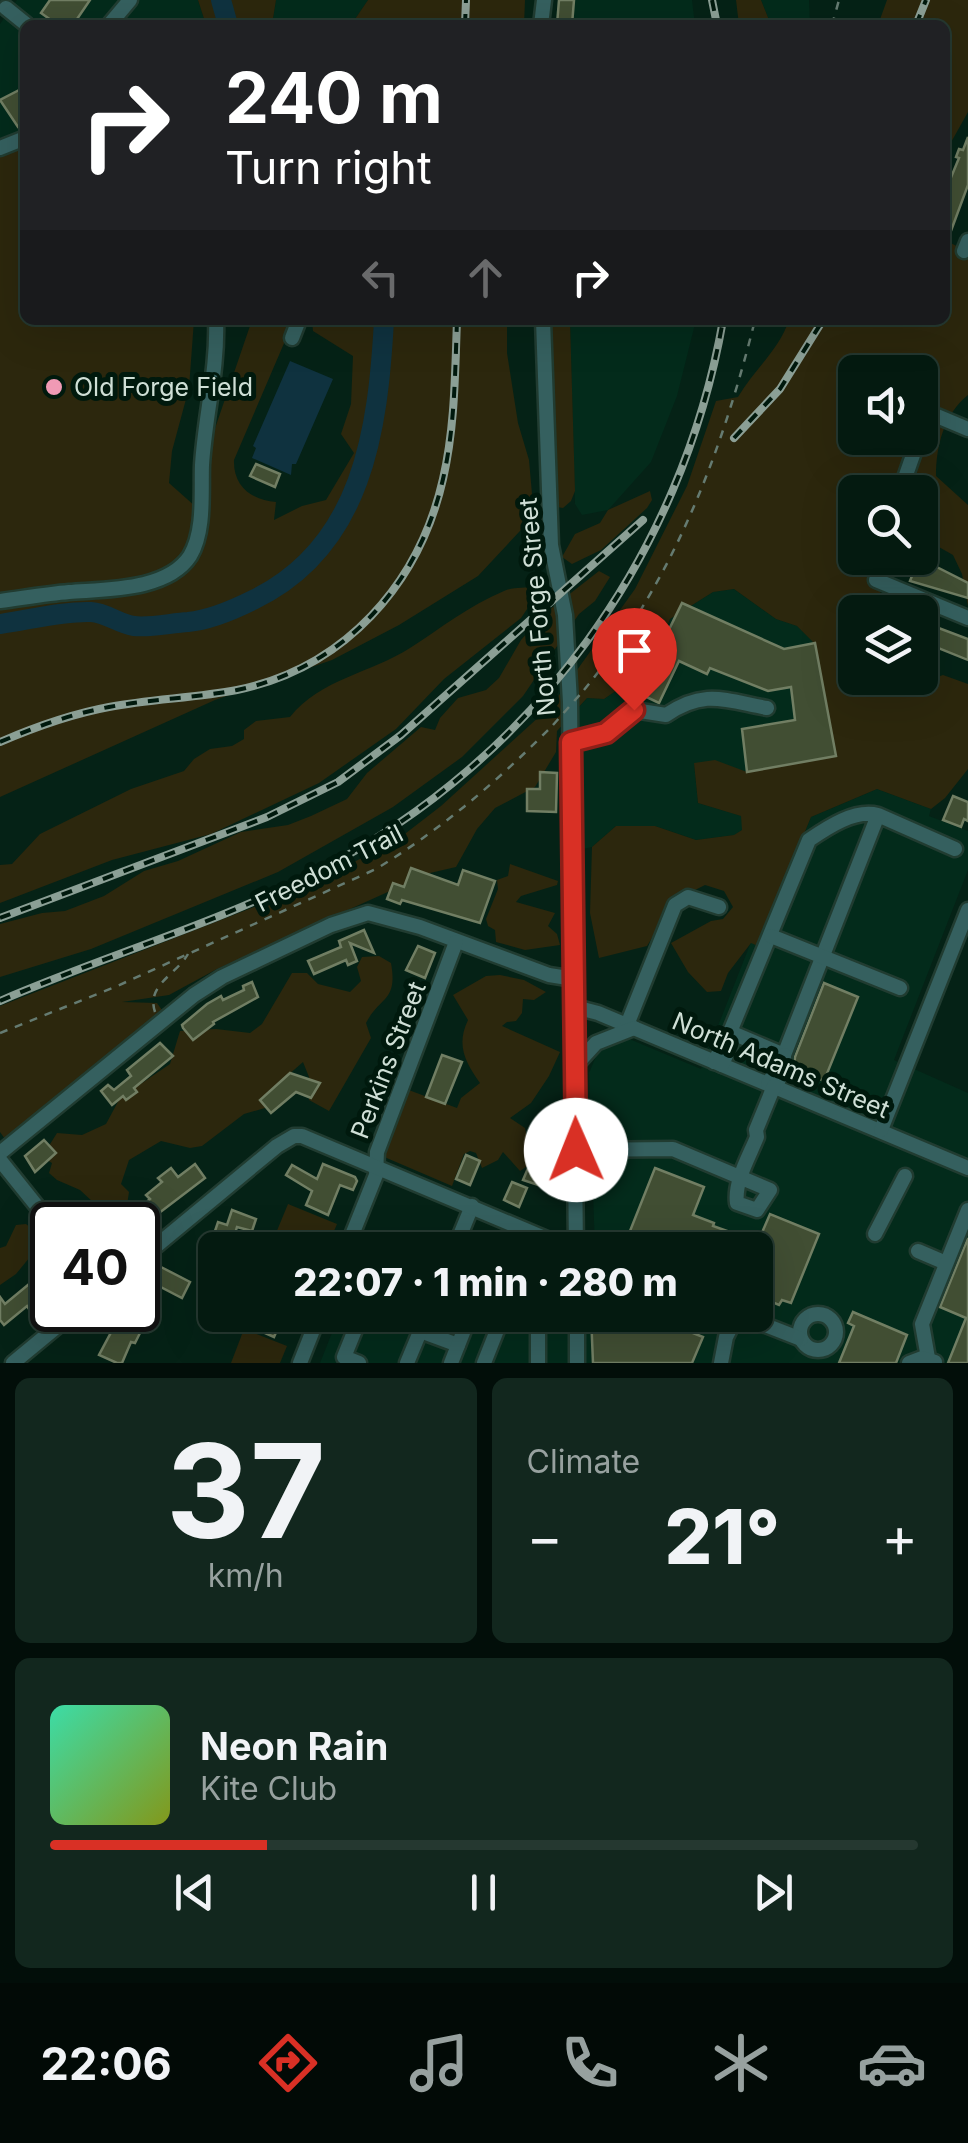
<!DOCTYPE html>
<html lang="en">
<head>
<meta charset="utf-8">
<style>
  :root { --surface:#041a10; --page:#12271e; --text:#f1f3f6; --muted:#97a19f; --line:#253830; --accent:#d93025 }
  body { margin:0; font-family:Inter,sans-serif; background:var(--page); color:var(--text); height:100vh; display:flex; flex-direction:column; font-size:38px; white-space:nowrap }
  * { box-sizing:border-box; margin:0 }
  p { font-size:32px; color:var(--muted) }
  .icon { flex:none; width:55px; height:55px; fill:none; stroke:currentColor; stroke-width:2; stroke-linecap:round; stroke-linejoin:round }
  .map { position:relative; height:1363px; overflow:hidden }
  .details { display:flex; flex-direction:column; gap:15px; padding:15px; background:#020e09; flex:1 }
  .details>* { flex:none }
  .banner { position:absolute; left:20px; top:20px; width:930px; height:305px; border-radius:15px; box-shadow:0 10px 40px #0002,0 0 0 2px var(--line); background:#202124; color:#fff; overflow:hidden }
  .buttons { position:absolute; left:838px; top:355px; display:grid; gap:20px }
  .buttons a { display:grid; place-items:center; width:100px; height:100px; border-radius:15px; background:var(--surface); box-shadow:0 10px 40px #0002,0 0 0 2px var(--line); font-size:50px }
  .speed { position:absolute; left:30px; top:1202px; display:flex; gap:20px; font-size:50px; font-weight:700; text-align:center }
  .speed>* { display:grid; place-content:center; width:130px; height:130px; border-radius:50%; background:var(--surface); box-shadow:0 10px 40px #0002,0 0 0 2px var(--line); line-height:1 }
  .speed .limit { border:5px solid #111; border-radius:15px; background:#fff; color:#111 }
  .pin { position:absolute; display:grid; place-items:center; width:85px; height:85px; color:#fff; margin:-102px -42px; border-radius:50% 50% 50% 0; rotate:-45deg; box-shadow:0 0 10px #0007 }
  .pin .icon { rotate:45deg }
  .me { position:absolute; width:110px; margin:-55px; rotate:359deg; stroke-linejoin:round; filter:drop-shadow(0 0 8px #0008) }
  .turn { display:flex; align-items:center; gap:35px; height:210px; padding:0 40px; font-size:45px }
  .turn .icon { width:130px; height:130px; stroke-width:2.5 }
  .turn b { display:block; font-size:70px; line-height:85px }
  .lanes { display:flex; align-items:center; height:95px; padding:0 40px; background:#0003; justify-content:center; gap:50px; direction:ltr }
  .lanes .off { opacity:.35 }
  .big { font-size:75px; font-weight:800; line-height:1.1 }
  .details .widget { flex:1; display:flex; flex-direction:column; justify-content:center; gap:15px; min-width:0; padding:0 35px; border-radius:15px; background:var(--page) }
  .details .dial { align-items:center; gap:0 }
  .dial b { font-size:130px; line-height:1 }
  .song { display:flex; align-items:center; gap:30px }
  .cover { width:120px; height:120px; border-radius:15px; background:linear-gradient(135deg,hsl(160 70% 55%),hsl(70 70% 35%)) }
  .played { height:10px; border-radius:5px; background:linear-gradient(90deg,var(--accent) 25%,var(--line) 25%) }
  .keys { display:flex; justify-content:space-around; direction:ltr }
  .heat { display:flex; justify-content:space-between; align-items:center; font-size:55px; direction:ltr }
  .details .tiles { flex:1; display:grid; gap:15px; grid-template-columns:1fr 1fr }
  .widget:last-child { grid-column:span 2 }
  .trip { position:absolute; left:198px; top:1232px; width:575px; height:100px; border-radius:15px; background:var(--surface); box-shadow:0 10px 40px #0002,0 0 0 2px var(--line); font-weight:800; line-height:100px; text-align:center }
  .menu { display:flex; height:160px; justify-content:space-around; align-items:center; background:#020a06; color:var(--muted) }
  .menu .icon { width:70px; height:70px }
  .menu .active { color:var(--accent) }
  .menu b { font-size:45px; color:var(--text) }
  .map>svg:first-child { display:block }
</style>
</head>
<body>
<div class="map">
<svg width="968" height="1363" viewBox="0 0 968 1363">
  <rect width="100%" height="100%" fill="#052216"/>
  <g fill="#032b1b">
    <path d="M17,0h181l8,25h-181v115l-25,14v-130z"/>
    <path d="M276,0h92l-17,25h-79z"/>
    <path d="M558,0h134l3,25h-140z"/>
    <path d="M761,0h48l1,25h-39z"/>
    <path d="M570,320h126l-19,76 -26,66 -43,48 -26,5 -7,-11z"/>
    <path d="M734,589l42,30 21,7 18,17 21,112 -89,17 -53,-9 4,40 44,13v14l-7,5 -39,5 -41,-14h-39l-24,21 -9,2 -5,-141 9,-10 17,1 35,-24 13,-14 18,-42 43,-27z"/>
    <path d="M877,789l54,20 -2,7 39,15v39l-74,190 74,33v270h-648l19,-48h416v-65h-160l-6,-177 8,-19 12,-10 18,-6 74,31 50,-127 7,4 53,-129z"/>
  </g>
  <g fill="#2c270d" fill-rule="evenodd">
    <path d="M198,0h78l-4,25h-66z"/>
    <path d="M368,0h157l-1,25h-173z"/>
    <path d="M736,0h25l10,25h-32z"/>
    <path d="M887,0h81v112l-23,41v-128h-67z"/>
    <path d="M25,143v177h169l-5,68 -17,63 -3,32 27,24 14,-64 42,-123h42l-60,140c-1,26 17,40 42,42l-2,18 28,-14 24,-6 28,-47 -13,-19 10,-30 2,-48 -40,-25 -1,-11h195v33l11,70 11,37 5,56 -56,60 -79,49 -67,35 -117,40 -215,97v-643z"/>
    <path d="M945,240l23,12v143c-24,19 -32,51 -32,81l32,29v101l-6,-32 -9,-19 -30,-17c5,-23 3,-39 -14,-56l-13,10h-41v66h34l-10,31 10,23h-34v66h49l11,7 28,-10 25,9v85l-23,29 -14,11 -54,-20 -66,28 -53,129 -7,-3 -23,30 -7,18 -14,1 -19,-20 -17,-29 40,-22 12,-2 10,-12 -9,-16 -19,-6 -30,15 -28,46 -48,12 -9,-45 2,-66 24,-21h39l41,14 38,-5 8,-5 -1,-14 -43,-13 -4,-40 21,-3 32,12 88,-17 -21,-112 -17,-17 -21,-7 -42,-30 -21,3 -43,27 -18,42 -13,14 -35,24 -17,-1 -30,33 -1,21 -21,35 -40,21 -18,21 -21,38 -26,6 -213,96 -48,26 -47,7 35,1 7,10 -159,126 -5,-7v-126l303,-118 94,-48 44,-34 111,-101 83,-116 52,-103 29,-85 22,-4c16,-27 41,-47 51,-77h156zM855,372h65v66h-65z"/>
    <path d="M547,320h23l5,171 -4,10 -8,7 -6,-1 -4,-7z"/>
    <path d="M650,491l2,9 -5,8 -46,42 -29,14 -10,-7 13,-23 25,-11 8,-13z"/>
    <path d="M599,571l11,6 -15,24 -16,13 -56,82 -61,61 -69,50 -115,65 -187,77 -91,28v-53l42,-11 23,-2 39,-15 40,-25 34,-10 63,-29 47,-7 23,-9 36,-17 20,-26 54,-46 14,3 5,-12 18,-20 28,-8 13,-12 22,-38 23,-26z"/>
    <path d="M534,587l4,6 -17,25 -77,61 -48,50 -77,54 -108,51 -99,26 -112,43v-38l12,-1 28,-30 91,-45 53,-18 10,-12 16,-10 22,-3 12,-7v-9l12,-9 34,-4c30,-38 81,-44 120,-69 31,-20 60,-43 94,-57 9,-4 21,-3 30,-4z"/>
    <path d="M510,864l48,17 -1,4 -36,11 -5,6 39,11 -7,13 9,8 3,11 -35,5 -29,-8 -1,-12 -7,-4 -2,-7 12,-30 -1,-9 11,-4z"/>
    <path d="M379,956l12,7c7,39 -11,33 -25,60l5,15 -42,73 -20,-11v-23l-6,-15 -16,14 -7,18 -15,14 -21,6 -42,32 -12,2 -29,-7 -32,19 -8,24 8,8 -2,13 -20,10 -27,-25 -23,-10 -8,-7 3,-10 -10,-6 15,-24 25,2 24,-11 14,-26 50,-34 10,-33 36,-2 34,4 12,-9 30,-51h15l11,11 32,8 11,-11 -4,-14 5,-10z"/>
    <path d="M500,975l24,5 22,12 -12,8 -11,-1 -1,14 -6,8 -9,1 -5,4 58,26 -11,24 -18,27 -21,15 15,10 6,29 -2,8 -9,6 -17,-19 -5,8 -16,8 -6,-15 -6,-2 -6,3 -12,32 -70,-30 24,-67 51,19 4,-10 19,-15c-15,-21 -24,-38 -12,-63l-15,-25 33,-19z"/>
    <path d="M288,1204l49,20 -11,26h-57z"/>
    <path d="M26,1224l6,5 7,17 -23,28 -16,11v-37l6,-2 10,-21z"/>
    <path d="M244,1329l43,17 -7,17h-49z"/>
  </g>
  <path fill="#0f323f" d="M290,361l43,18 -37,85h-4l-1,11 -39,-17 4,-10 -3,-2z"/>
  <g fill="none" stroke-linecap="round" stroke-linejoin="round">
    <g stroke="#0f323f" stroke-width="20">
      <path d="M221,0l7,25"/>
      <path d="M0,624c29,-4 62,-13 91,-12 16,1 28,12 43,14 16,2 37,-3 54,-4 21,-2 45,-12 65,-22 110,-53 125,-170 131,-280"/>
    </g>
  </g>
  <g fill="#414e33" stroke="#717e63" stroke-width="2.5">
    <path d="M50,0h40l-17,25h-15l-17,-12z"/>
    <path d="M559,0h15l-2,25h-15z"/>
    <path d="M25,87v37l-7,3 -18,-27z"/>
    <path d="M968,137v48l-23,62v-55l14,-34 -3,-1 3,-8 4,1z"/>
    <path d="M256,464l24,10 -5,13 -25,-11z"/>
    <path d="M920,501l16,6 -16,37z"/>
    <path d="M919,558l49,25v15l-58,-17z"/>
    <path d="M682,603l102,46 31,-6 21,113 -89,16 -5,-43 53,-9 -4,-33 -23,4 -58,-23 -3,6 -28,-13 -20,42 -21,-10z"/>
    <path d="M928,624l40,15v21l-32,-13 -16,37 3,-37 -3,-6z"/>
    <path d="M540,772l17,1 -1,39 -29,-1v-22h13z"/>
    <path d="M953,796l15,6v19l-4,-2 -3,8 -18,-7z"/>
    <path d="M411,868l47,17 5,-15 32,11 -15,42 -78,-23 -2,4 -13,-5 6,-16 11,4z"/>
    <path d="M364,930l10,23 -24,-10 7,18 -9,4 -2,-5 -32,14 -6,-13 33,-14 -2,-6z"/>
    <path d="M418,946l17,7 -10,25 -19,-8z"/>
    <path d="M252,982l6,15 -45,25 1,2 -21,16 -10,-12 -1,-3 25,-21 14,-8 2,4 21,-10 -1,-4z"/>
    <path d="M824,983l34,14 -34,84 -30,-12 1,-12z"/>
    <path d="M160,1043l13,13 -39,32 3,4 -11,8 -3,-4 -11,9 -11,-14 7,-6 6,5 17,-14 -4,-6z"/>
    <path d="M442,1055l20,7 -17,42 -19,-7z"/>
    <path d="M290,1073l30,10 -9,15 -15,-6 -25,21 -11,-13z"/>
    <path d="M44,1140l12,13 -21,19 -10,-16z"/>
    <path d="M466,1155l14,6 -10,24 -14,-6z"/>
    <path d="M195,1164l10,14 -59,45 -2,-3 -5,5h-18l29,-26 -4,-4 16,-13 -4,-4 13,-10 7,9z"/>
    <path d="M323,1164l32,13 2,4 -4,9 -13,-5 -12,30 -22,-10 6,-14 -26,-16 6,-10 25,14z"/>
    <path d="M529,1166l23,10 -5,12 -24,-8z"/>
    <path d="M655,1168l49,19 -11,28 21,8 -1,3 45,16 12,-28 49,20 -28,69 -9,-3 -3,5 -24,-10v-45h-109l-9,-4 3,-5 -12,-5z"/>
    <path d="M512,1182l15,6 -8,19 -15,-7z"/>
    <path d="M232,1210l24,9 -4,12 -15,-4 -4,13 -19,-6 4,-12 9,3z"/>
    <path d="M968,1238v125h-20l18,-45 -26,-11z"/>
    <path d="M52,1265v34l-12,11 -3,-4 -6,6 -4,-6 -23,19 -4,-5v-23l5,7z"/>
    <path d="M161,1267l29,15 -8,16 -29,-15z"/>
    <path d="M123,1310h14l-1,4 3,2 -5,12 7,3 -6,12 -4,-1 -9,21h-5l-18,-8z"/>
    <path d="M853,1312l54,23 -11,28h-57l15,-37 -6,-3z"/>
    <path d="M244,1315h23l14,6 -7,16 -16,-7 4,-7z"/>
    <path d="M591,1315h91l-4,12 25,10 -11,26h-99z"/>
  </g>
  <g fill="none" stroke-linecap="round" stroke-linejoin="round">
    <defs>
      <g id="minor">
        <path d="M6,8l21,17"/>
        <path d="M109,25l21,-25"/>
        <path d="M541,25l3,-25"/>
        <path d="M0,148l25,-10"/>
        <path d="M964,251l4,-10"/>
        <path d="M543,320l8,225 14,70 5,87 6,548"/>
        <path d="M292,338l7,-18"/>
        <path d="M925,411l43,18"/>
        <path d="M900,492l19,-54"/>
        <path d="M876,580l92,38"/>
        <path d="M0,601c23,-3 46,-7 69,-9 36,-3 98,-1 121,-36 15,-25 11,-63 12,-91 3,-49 16,-96 14,-145"/>
        <path d="M571,741l35,-8 28,-23 32,5c38,-26 58,-15 101,-7"/>
        <path d="M878,815l-94,240 -54,-23 79,-192c19,-13 46,-31 69,-25l77,34"/>
        <path d="M771,936l129,52"/>
        <path d="M575,1007l23,6 370,155"/>
        <path d="M627,1025l48,-120 13,-8 31,10"/>
        <path d="M714,1062l16,-30 1,11 -9,22"/>
        <path d="M575,1066l21,-23 38,-15"/>
        <path d="M768,1084l16,-29v10l-8,22"/>
        <path d="M881,1130l87,-220"/>
        <path d="M576,1150l97,-1 97,41 -13,20 -20,-7c-3,-21 12,-46 20,-66l-1,-7 18,-44"/>
        <path d="M0,1153l194,-158 28,-18 109,-52 37,-12 52,14 129,48 25,4"/>
        <path d="M0,1160l52,65"/>
        <path d="M875,1234l30,-58"/>
        <path d="M346,1250l30,-75 1,-23 79,-210"/>
        <path d="M454,1250l18,-44"/>
        <path d="M918,1251l28,12"/>
        <path d="M138,1261l139,-115 17,-10h8l271,114"/>
        <circle cx="818" cy="1332" r="18"/>
        <path d="M577,1315v48"/>
        <path d="M740,1315l61,24"/>
        <path d="M420,1331l38,14"/>
        <path d="M928,1358l-6,-34 46,-114"/>
        <path d="M13,1363l64,-53"/>
        <path d="M300,1363l19,-48"/>
        <path d="M359,1363l-15,-6 17,-42"/>
        <path d="M407,1363l20,-48"/>
        <path d="M451,1363l19,-48"/>
        <path d="M484,1363l19,-48"/>
        <path d="M538,1363v-48"/>
        <path d="M721,1363l5,-26 11,-22"/>
        <path d="M909,1363l13,-5 13,4"/>
      </g>
    </defs>
    <use href="#minor" stroke="#213c31" stroke-width="19"/>
    <g stroke="#657b71" stroke-width="2.5" stroke-dasharray="8 8" stroke-linecap="butt">
      <path d="M832,25l7,-25"/>
      <path d="M584,690c89,-109 137,-234 171,-370"/>
      <path d="M155,1012c-9,-27 21,-37 33,-58"/>
      <path d="M0,1033l115,-46 261,-118c66,-40 123,-89 177,-144"/>
    </g>
    <use href="#minor" stroke="#35605f" stroke-width="14"/>
    <defs>
      <g id="rail">
        <path d="M712,0l5,25"/>
        <path d="M465,25l1,-25"/>
        <path d="M916,25l10,-25"/>
        <path d="M734,438l46,-49 43,-69"/>
        <path d="M0,742c35,-15 71,-28 109,-35 42,-8 86,-9 128,-17 107,-22 182,-105 206,-211 12,-52 12,-106 14,-159"/>
        <path d="M0,918l267,-101 71,-35 63,-47 242,-215"/>
        <path d="M0,1001c106,-46 220,-78 322,-132 212,-110 360,-313 401,-549"/>
      </g>
    </defs>
    <use href="#rail" stroke="#8b9f95" stroke-width="8"/>
    <use href="#rail" stroke="#00190d" stroke-width="4" stroke-dasharray="11" stroke-linecap="butt"/>
    <path stroke="#657b71" stroke-width="2.5" stroke-dasharray="8 8" stroke-linecap="butt" d="M553,725l31,-35"/>
  </g>
  <g fill="none" stroke-linecap="round" stroke-linejoin="round">
    <defs>
      <path id="route" d="M576,1150l-5,-408 35,-9 28,-23"/>
    </defs>
    <use href="#route" stroke="#8d1f18" stroke-width="25"/>
    <use href="#route" stroke="#d93025" stroke-width="18"/>
  </g>
  <circle fill="#f09ab5" stroke="#00190d" stroke-width="4" cx="54" cy="387" r="10"/>
  <g text-anchor="middle" dominant-baseline="central" stroke-width="10" stroke-linejoin="round" paint-order="stroke">
    <g font-size="25" fill="#cfdfd6" stroke="#00190d" text-anchor="start">
      <text x="74" y="387">Old Forge Field</text>
    </g>
    <g font-size="25" fill="#cfdfd6" stroke="#00190d">
      <text transform="translate(537 607) rotate(-95)">North Forge Street</text>
      <text transform="translate(329 868) rotate(-27)">Freedom Trail</text>
      <text transform="translate(388 1060) rotate(-69)">Perkins Street</text>
      <text transform="translate(781 1065) rotate(23)">North Adams Street</text>
    </g>
  </g>
</svg>
<div class="buttons">
<a><svg class="icon" aria-label="sound" viewBox="0 0 24 24"><path d="M4 9h4l5-4v14l-5-4H4zM17 9q2 3 0 6"/></svg></a>
<a><svg class="icon" aria-label="search" viewBox="0 0 24 24"><circle cx="10" cy="10" r="6"/><path d="M15 15l6 6"/></svg></a>
<a><svg class="icon" aria-label="layers" viewBox="0 0 24 24"><path d="M12 4l9 5-9 5-9-5zM3 14l9 5 9-5"/></svg></a>
</div>
<div class="speed"><div class="limit">40</div></div>
<div class="pin" style="left:634px;top:710px;background:#d93025"><svg class="icon" aria-label="arrive" viewBox="0 0 24 24"><path d="M6 21V4h12l-3 4 3 4H6"/></svg></div>
<svg class="me" style="left:576px;top:1150px" viewBox="-20 -20 40 40"><circle r="19" fill="#fff"/><path d="M0-13L10 11 0 6-10 11z" fill="#d93025"/></svg>
<div class="trip">22:07 · 1 min · 280 m</div>
<div class="banner">
<div class="turn"><svg class="icon" aria-label="right" viewBox="0 0 24 24"><path d="M7 20v-9h11M14 6l5 5-5 5"/></svg><div><b>240 m</b>Turn right</div></div>
<div class="lanes"><svg class="icon off" aria-label="left" viewBox="0 0 24 24"><path d="M17 20v-9H6M10 6l-5 5 5 5"/></svg><svg class="icon off" aria-label="ahead" viewBox="0 0 24 24"><path d="M12 20V5M6 11l6-6 6 6"/></svg><svg class="icon" aria-label="right" viewBox="0 0 24 24"><path d="M7 20v-9h11M14 6l5 5-5 5"/></svg></div>
</div>
</div>
<section class="details">
<div class="tiles">
<div class="widget dial"><b>37</b><p>km/h</p></div>
<div class="widget"><p>Climate</p>
<div class="heat"><a>−</a><b class="big">21°</b><a>+</a></div>
</div>
<div class="widget">
<div class="song"><i class="cover"></i><div><b>Neon Rain</b><p>Kite Club</p></div></div>
<div class="played"></div>
<div class="keys"><svg class="icon" aria-label="previous" viewBox="0 0 24 24"><path d="M18 5L8 12l10 7zM5 5v14"/></svg><svg class="icon" aria-label="pause" viewBox="0 0 24 24"><path d="M8 5v14M16 5v14"/></svg><svg class="icon" aria-label="next" viewBox="0 0 24 24"><path d="M6 5l10 7-10 7zM19 5v14"/></svg></div>
</div>
</div>
</section>
<nav class="menu">
<b>22:06</b>
<svg class="icon active" aria-label="directions" viewBox="0 0 24 24"><path d="M12 3l9 9-9 9-9-9zM9 14v-3h6M13 9l2 2-2 2"/></svg>
<svg class="icon" aria-label="music" viewBox="0 0 24 24"><path d="M9 18V5l10-2v13"/><circle cx="6" cy="18" r="3"/><circle cx="16" cy="16" r="3"/></svg>
<svg class="icon" aria-label="phone" viewBox="0 0 24 24"><path d="M5 4h4l2 5-3 2q2 4 5 5l2-3 5 2v4C11 20 4 13 5 4z"/></svg>
<svg class="icon" aria-label="climate" viewBox="0 0 24 24"><path d="M12 3v18M4 7l16 10M4 17L20 7"/></svg>
<svg class="icon" aria-label="car" viewBox="0 0 24 24"><path d="M5 17H2v-5l4-1 3-4h7l3 4 3 1v5h-3M9 17h6M6 11h13"/><circle cx="7" cy="17" r="2"/><circle cx="17" cy="17" r="2"/></svg>
</nav>
</body>
</html>
